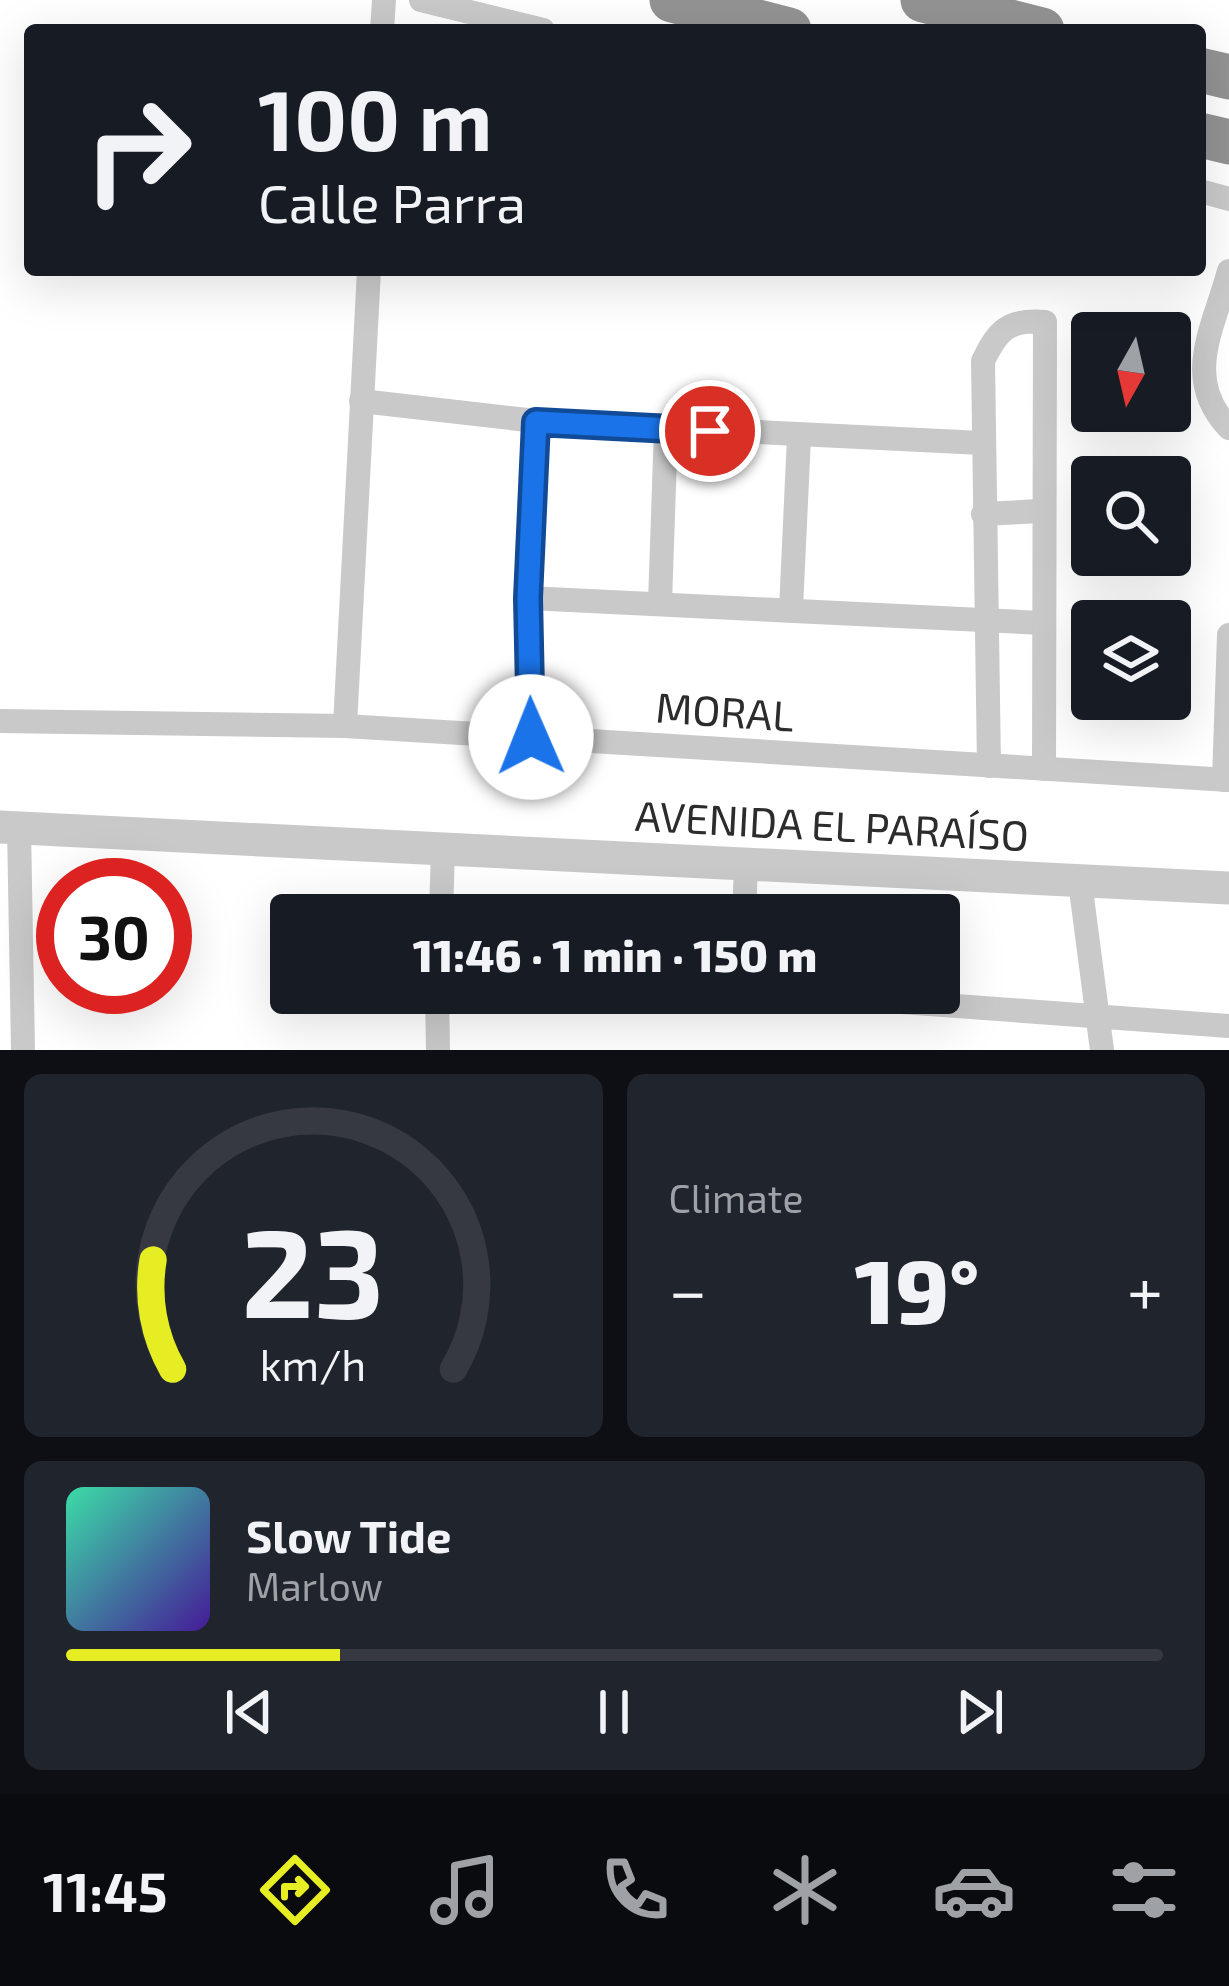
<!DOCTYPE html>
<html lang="en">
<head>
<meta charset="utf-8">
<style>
  :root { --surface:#171b24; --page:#20242c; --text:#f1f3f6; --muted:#9ea1a6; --line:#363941; --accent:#e6ee23 }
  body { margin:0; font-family:"Exo 2",sans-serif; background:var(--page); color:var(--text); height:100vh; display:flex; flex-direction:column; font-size:45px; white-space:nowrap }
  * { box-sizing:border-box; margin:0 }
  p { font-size:39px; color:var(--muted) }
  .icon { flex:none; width:66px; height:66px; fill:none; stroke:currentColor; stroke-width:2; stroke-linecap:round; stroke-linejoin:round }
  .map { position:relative; height:1050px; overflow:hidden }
  .details { display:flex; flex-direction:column; gap:24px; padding:24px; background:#0d0f14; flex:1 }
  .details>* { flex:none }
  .guide { position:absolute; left:24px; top:24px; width:1182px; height:252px; border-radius:12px; box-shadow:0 12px 48px #0002; background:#171b24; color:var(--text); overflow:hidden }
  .needle { width:78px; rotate:188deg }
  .fabs { position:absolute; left:1071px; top:312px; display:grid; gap:24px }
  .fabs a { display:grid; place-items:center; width:120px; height:120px; border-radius:12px; background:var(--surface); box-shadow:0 12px 48px #0002; font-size:60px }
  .speed { position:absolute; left:36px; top:858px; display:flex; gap:24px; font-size:60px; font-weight:700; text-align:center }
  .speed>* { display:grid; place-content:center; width:156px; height:156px; border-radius:50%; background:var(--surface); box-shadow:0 12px 48px #0002; line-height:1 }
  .speed .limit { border:18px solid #d22; background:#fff; color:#111 }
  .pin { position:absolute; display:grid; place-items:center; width:102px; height:102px; color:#fff; margin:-51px; border:6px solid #fff; border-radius:50%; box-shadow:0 3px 12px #0007 }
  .me { position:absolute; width:132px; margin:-66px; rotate:359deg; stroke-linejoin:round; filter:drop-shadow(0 0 9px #0008) }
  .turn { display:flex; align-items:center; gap:42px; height:252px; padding:0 36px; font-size:54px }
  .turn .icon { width:156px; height:156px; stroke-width:2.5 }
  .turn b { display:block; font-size:84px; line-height:102px }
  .big { font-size:90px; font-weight:800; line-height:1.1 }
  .details .tile { flex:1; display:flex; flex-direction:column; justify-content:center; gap:18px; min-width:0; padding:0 42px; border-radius:18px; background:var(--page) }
  .details .dial { align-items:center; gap:0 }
  .dial svg { height:312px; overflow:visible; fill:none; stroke:var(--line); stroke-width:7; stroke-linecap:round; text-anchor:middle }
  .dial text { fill:var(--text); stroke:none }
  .song { display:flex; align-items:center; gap:36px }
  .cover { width:144px; height:144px; border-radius:18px; background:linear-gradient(135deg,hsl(160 70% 55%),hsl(260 70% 35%)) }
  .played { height:12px; border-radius:6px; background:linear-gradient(90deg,var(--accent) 25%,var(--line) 25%) }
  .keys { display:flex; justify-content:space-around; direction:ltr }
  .heat { display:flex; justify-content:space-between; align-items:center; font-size:66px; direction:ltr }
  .details .tiles { flex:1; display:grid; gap:24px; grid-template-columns:1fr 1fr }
  .tile:last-child { grid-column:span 2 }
  .trip { position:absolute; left:270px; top:894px; width:690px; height:120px; border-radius:12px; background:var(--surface); box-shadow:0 12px 48px #0002; font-weight:800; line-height:120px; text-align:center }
  .tabs { display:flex; height:192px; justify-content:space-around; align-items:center; background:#090b0e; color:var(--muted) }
  .tabs .icon { width:84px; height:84px }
  .tabs .selected { color:var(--accent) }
  .tabs b { font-size:54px; color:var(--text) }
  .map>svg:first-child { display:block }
</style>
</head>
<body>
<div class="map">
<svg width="1229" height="1050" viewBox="0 0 1229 1050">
  <rect width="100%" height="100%" fill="#fff"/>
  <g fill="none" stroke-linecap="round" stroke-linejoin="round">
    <g stroke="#c9c9c9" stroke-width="24">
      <path d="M421,0l122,30"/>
      <path d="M382,30l2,-30"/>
      <path d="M1200,191l29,8"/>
      <path d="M1229,271c-16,59 -47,107 0,157"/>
      <path d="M361,401l175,20 446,22"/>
      <path d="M983,514l57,-3"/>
      <path d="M528,598l514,25"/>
      <path d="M660,603l6,-175"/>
      <path d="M791,609l8,-172"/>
      <path d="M0,721l345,5 884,54"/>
      <path d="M345,726l24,-456"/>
      <path d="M531,737l-3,-139 8,-177"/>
      <path d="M989,766l-6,-405c15,-31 25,-42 62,-39l-1,447"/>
      <path d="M1224,780l5,-145"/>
      <path d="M19,827l4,223"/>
      <path d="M1080,882l22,168"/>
      <path d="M441,915l2,-67"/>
      <path d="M744,915l2,-49"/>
      <path d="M437,993l1,57"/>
      <path d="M779,993l450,33"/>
    </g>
    <path stroke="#c9c9c9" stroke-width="33" d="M0,827l1229,61"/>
    <g stroke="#939393" stroke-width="45">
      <path d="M672,0l117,30"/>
      <path d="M923,0l119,30"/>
      <path d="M1200,70l29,7"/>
      <path d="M1200,135l29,7"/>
    </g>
  </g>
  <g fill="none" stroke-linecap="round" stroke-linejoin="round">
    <defs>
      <path id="route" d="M531,737l-3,-139 8,-176 174,9"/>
    </defs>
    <use href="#route" stroke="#114b97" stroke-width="30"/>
    <use href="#route" stroke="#1a73e8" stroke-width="21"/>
  </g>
  <g text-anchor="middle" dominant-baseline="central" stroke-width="12" stroke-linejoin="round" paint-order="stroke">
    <g font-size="42" fill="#2c2c2c" stroke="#fff">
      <text transform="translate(725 710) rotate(4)">MORAL</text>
      <text transform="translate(832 824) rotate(3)">AVENIDA EL PARAÍSO</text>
    </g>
  </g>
</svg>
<div class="fabs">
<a><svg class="needle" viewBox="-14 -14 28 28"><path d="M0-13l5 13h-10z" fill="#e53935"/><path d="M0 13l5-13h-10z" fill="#9ea1a6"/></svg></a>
<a><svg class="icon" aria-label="search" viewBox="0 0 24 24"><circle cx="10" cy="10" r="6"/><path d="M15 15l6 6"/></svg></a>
<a><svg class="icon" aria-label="layers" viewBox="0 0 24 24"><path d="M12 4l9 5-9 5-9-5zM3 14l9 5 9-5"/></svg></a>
</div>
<div class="speed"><div class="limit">30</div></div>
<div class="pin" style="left:710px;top:431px;background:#d93025"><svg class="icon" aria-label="arrive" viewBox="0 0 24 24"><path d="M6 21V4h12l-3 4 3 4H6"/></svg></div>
<svg class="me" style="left:531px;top:737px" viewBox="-20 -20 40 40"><circle r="19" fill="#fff"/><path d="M0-13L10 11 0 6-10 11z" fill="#1a73e8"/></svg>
<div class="trip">11:46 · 1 min · 150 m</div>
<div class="guide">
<div class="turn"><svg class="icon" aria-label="right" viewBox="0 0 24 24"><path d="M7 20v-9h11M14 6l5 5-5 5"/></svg><div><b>100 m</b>Calle Parra</div></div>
</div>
</div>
<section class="details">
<div class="tiles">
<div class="tile dial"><svg viewBox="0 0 100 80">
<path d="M14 69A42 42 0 1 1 86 69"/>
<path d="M14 69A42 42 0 0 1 9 41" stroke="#e6ee23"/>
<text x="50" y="56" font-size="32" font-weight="700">23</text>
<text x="50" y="72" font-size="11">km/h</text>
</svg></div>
<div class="tile"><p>Climate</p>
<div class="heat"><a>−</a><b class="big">19°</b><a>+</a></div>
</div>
<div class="tile">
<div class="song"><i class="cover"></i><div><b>Slow Tide</b><p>Marlow</p></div></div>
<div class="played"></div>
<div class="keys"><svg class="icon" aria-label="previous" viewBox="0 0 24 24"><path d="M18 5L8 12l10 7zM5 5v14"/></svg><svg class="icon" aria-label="pause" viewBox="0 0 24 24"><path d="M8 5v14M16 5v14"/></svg><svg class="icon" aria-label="next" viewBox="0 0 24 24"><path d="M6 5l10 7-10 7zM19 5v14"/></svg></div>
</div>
</div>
</section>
<nav class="tabs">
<b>11:45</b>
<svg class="icon selected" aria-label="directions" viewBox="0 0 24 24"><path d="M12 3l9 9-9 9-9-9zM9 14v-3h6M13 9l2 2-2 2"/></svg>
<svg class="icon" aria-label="music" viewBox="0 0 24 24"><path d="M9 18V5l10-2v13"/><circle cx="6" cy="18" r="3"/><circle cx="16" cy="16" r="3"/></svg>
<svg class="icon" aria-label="phone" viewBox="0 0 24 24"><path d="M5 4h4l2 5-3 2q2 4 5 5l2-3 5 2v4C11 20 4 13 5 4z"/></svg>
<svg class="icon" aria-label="climate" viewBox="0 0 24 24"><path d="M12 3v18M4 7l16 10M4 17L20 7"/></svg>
<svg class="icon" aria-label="car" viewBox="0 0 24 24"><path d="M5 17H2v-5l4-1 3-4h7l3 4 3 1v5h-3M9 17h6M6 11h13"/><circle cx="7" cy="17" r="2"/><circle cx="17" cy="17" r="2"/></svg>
<svg class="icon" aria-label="filters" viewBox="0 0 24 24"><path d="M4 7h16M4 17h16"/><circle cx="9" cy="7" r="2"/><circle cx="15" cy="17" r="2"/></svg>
</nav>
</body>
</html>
